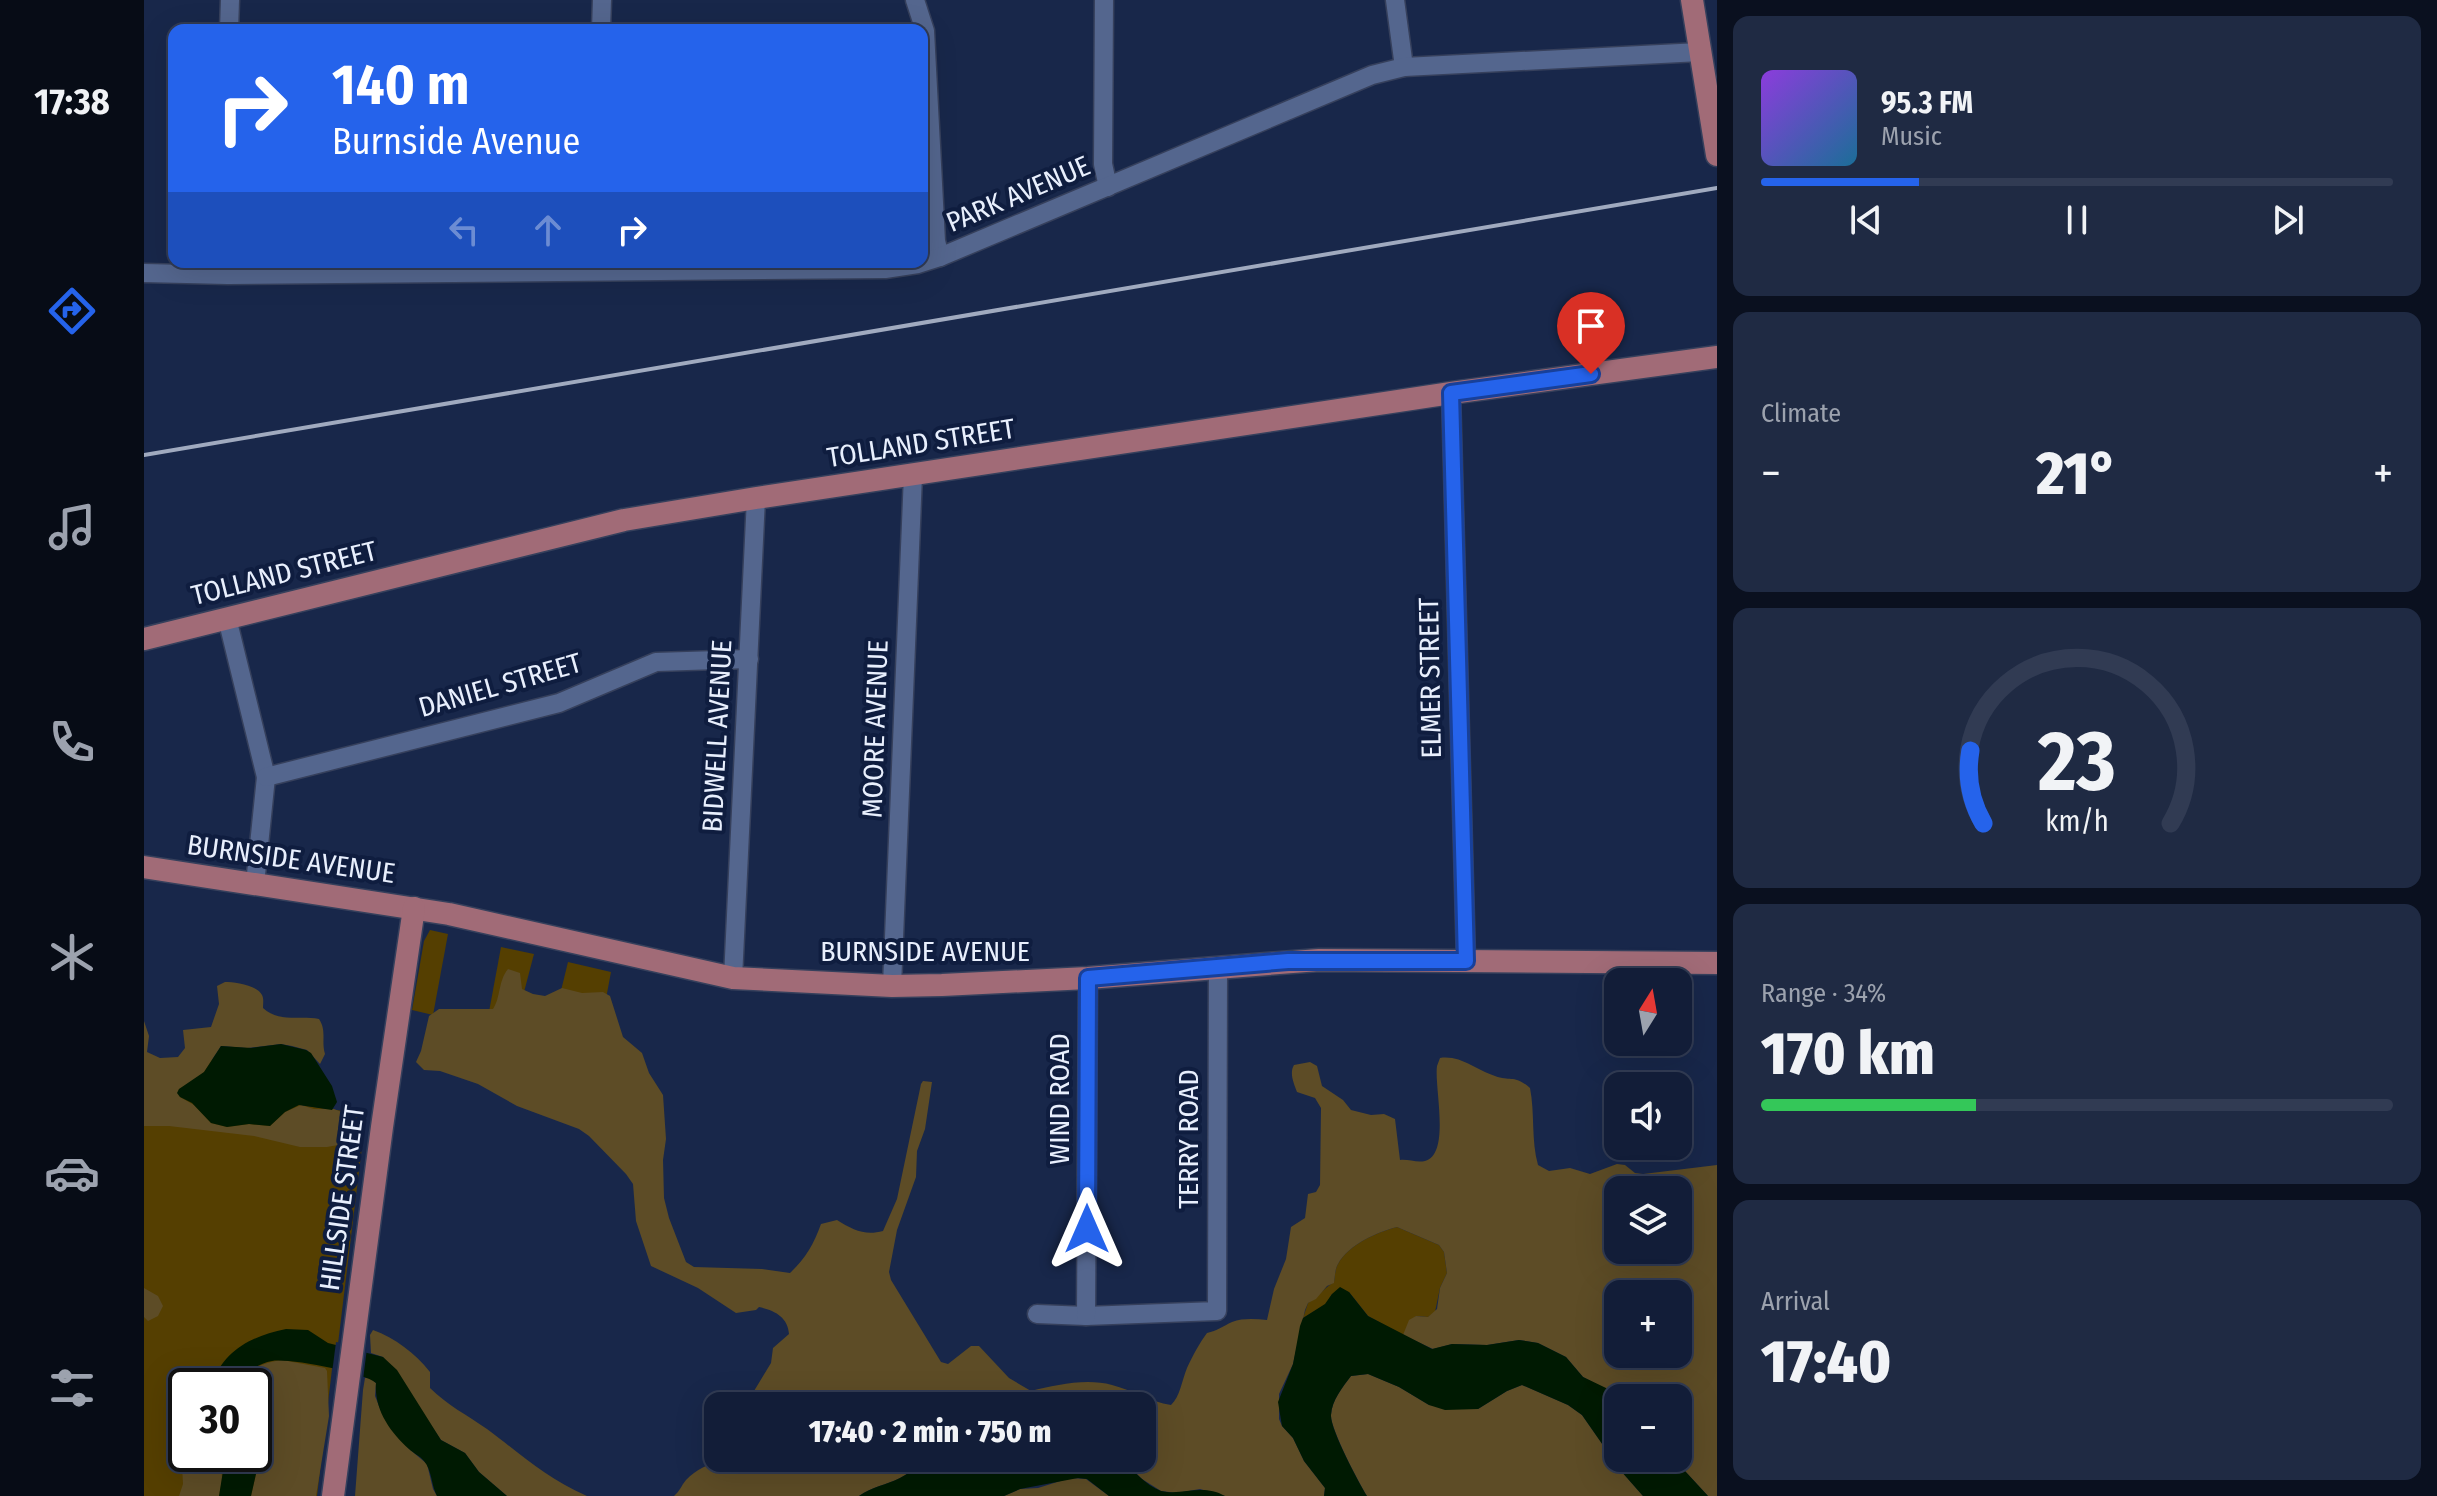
<!DOCTYPE html>
<html lang="en">
<head>
<meta charset="utf-8">
<style>
  :root { --surface:#121d38; --page:#1f2a43; --text:#f1f3f6; --muted:#9ca2ae; --line:#313b53; --accent:#2563eb }
  body { margin:0; font-family:"Fira Sans Condensed",sans-serif; background:var(--page); color:var(--text); height:100vh; display:flex; flex-direction:column; font-size:30px; white-space:nowrap }
  * { box-sizing:border-box; margin:0 }
  p { font-size:26px; color:var(--muted) }
  .icon { flex:none; width:44px; height:44px; fill:none; stroke:currentColor; stroke-width:2; stroke-linecap:round; stroke-linejoin:round }
  .map { position:relative; flex:1; overflow:hidden }
  .side { display:flex; flex-direction:column; gap:16px; padding:16px; background:#0a101f; width:720px }
  .side>* { flex:none }
  .top-card { position:absolute; left:24px; top:24px; width:760px; height:244px; border-radius:16px; box-shadow:0 8px 32px #0002,0 0 0 2px var(--line); background:#2563eb; color:#fff; overflow:hidden }
  .needle { width:52px; rotate:11deg }
  .tools { position:absolute; left:1460px; top:968px; display:grid; gap:16px }
  .tools a { display:grid; place-items:center; width:88px; height:88px; border-radius:16px; background:var(--surface); box-shadow:0 8px 32px #0002,0 0 0 2px var(--line); font-size:40px }
  .speed { position:absolute; left:24px; top:1368px; display:flex; gap:16px; font-size:40px; font-weight:700; text-align:center }
  .speed>* { display:grid; place-content:center; width:104px; height:104px; border-radius:50%; background:var(--surface); box-shadow:0 8px 32px #0002,0 0 0 2px var(--line); line-height:1 }
  .speed .limit { border:4px solid #111; border-radius:12px; background:#fff; color:#111 }
  .pin { position:absolute; display:grid; place-items:center; width:68px; height:68px; color:#fff; margin:-82px -34px; border-radius:50% 50% 50% 0; rotate:-45deg; box-shadow:0 0 8px #0007 }
  .pin .icon { rotate:45deg }
  .me { position:absolute; width:88px; margin:-44px; rotate:0deg; stroke-linejoin:round; filter:drop-shadow(0 0 6px #0008) }
  .turn { display:flex; align-items:center; gap:28px; height:168px; padding:0 32px; font-size:36px }
  .turn .icon { width:104px; height:104px; stroke-width:2.5 }
  .turn b { display:block; font-size:56px; line-height:68px }
  .lanes { display:flex; align-items:center; height:76px; padding:0 32px; background:#0003; justify-content:center; gap:40px; direction:ltr }
  .lanes .off { opacity:.35 }
  .big { font-size:60px; font-weight:800; line-height:1.1 }
  .side .tile { flex:1; display:flex; flex-direction:column; justify-content:center; gap:12px; min-width:0; padding:0 28px; border-radius:16px; background:var(--page) }
  .side .dial { align-items:center; gap:0 }
  .dial svg { height:208px; overflow:visible; fill:none; stroke:var(--line); stroke-width:7; stroke-linecap:round; text-anchor:middle }
  .dial text { fill:var(--text); stroke:none }
  .song { display:flex; align-items:center; gap:24px }
  .cover { width:96px; height:96px; border-radius:12px; background:linear-gradient(135deg,hsl(270 70% 55%),hsl(200 70% 35%)) }
  .played { height:8px; border-radius:4px; background:linear-gradient(90deg,var(--accent) 25%,var(--line) 25%) }
  .keys { display:flex; justify-content:space-around; direction:ltr }
  .heat { display:flex; justify-content:space-between; align-items:center; font-size:44px; direction:ltr }
  .charge { height:12px; border-radius:6px; background:linear-gradient(90deg,#34c759 34%,var(--line) 0) }
  .trip { position:absolute; left:560px; top:1392px; width:452px; height:80px; border-radius:16px; background:var(--surface); box-shadow:0 8px 32px #0002,0 0 0 2px var(--line); font-weight:800; line-height:80px; text-align:center }
  main { display:flex; flex:1; min-height:0 }
  .menu { display:flex; flex-direction:column; width:144px; justify-content:space-around; align-items:center; background:#070c16; color:var(--muted) }
  .menu .icon { width:56px; height:56px }
  .menu .selected { color:var(--accent) }
  .menu b { font-size:36px; color:var(--text) }
  .map>svg:first-child { display:block }
</style>
</head>
<body>
<main>
<nav class="menu">
<b>17:38</b>
<svg class="icon selected" aria-label="directions" viewBox="0 0 24 24"><path d="M12 3l9 9-9 9-9-9zM9 14v-3h6M13 9l2 2-2 2"/></svg>
<svg class="icon" aria-label="music" viewBox="0 0 24 24"><path d="M9 18V5l10-2v13"/><circle cx="6" cy="18" r="3"/><circle cx="16" cy="16" r="3"/></svg>
<svg class="icon" aria-label="phone" viewBox="0 0 24 24"><path d="M5 4h4l2 5-3 2q2 4 5 5l2-3 5 2v4C11 20 4 13 5 4z"/></svg>
<svg class="icon" aria-label="climate" viewBox="0 0 24 24"><path d="M12 3v18M4 7l16 10M4 17L20 7"/></svg>
<svg class="icon" aria-label="car" viewBox="0 0 24 24"><path d="M5 17H2v-5l4-1 3-4h7l3 4 3 1v5h-3M9 17h6M6 11h13"/><circle cx="7" cy="17" r="2"/><circle cx="17" cy="17" r="2"/></svg>
<svg class="icon" aria-label="filters" viewBox="0 0 24 24"><path d="M4 7h16M4 17h16"/><circle cx="9" cy="7" r="2"/><circle cx="15" cy="17" r="2"/></svg>
</nav>
<div class="map">
<svg width="1573" height="1496" viewBox="0 0 1573 1496">
  <rect width="100%" height="100%" fill="#18274a"/>
  <g fill="#553f01" fill-rule="evenodd">
    <path d="M286,930l18,4 -15,81 -21,-5 12,-69z"/>
    <path d="M357,947l33,7 -21,80 -27,-6z"/>
    <path d="M424,962l43,10 -23,122 -50,-9z"/>
    <path d="M61,1053l49,46 112,15 -29,238h-3l-17,144h-173v-396zM57,1372l3,14h50v68h-68l-9,-12 -2,-28 6,-29 5,-6z"/>
    <path d="M1253,1227l42,18 5,7 3,21 -7,15 -5,24 -7,5 -12,-1 -13,19 -35,-19 -19,-24 -17,2 -6,10 -23,14 5,-15c10,-6 16,-15 26,-21 1,-6 1,-13 4,-18 10,-19 39,-32 59,-37z"/>
  </g>
  <g fill="#5d4c26" fill-rule="evenodd">
    <path d="M364,969l12,4 2,16 11,5 12,2 17,-8 20,5 21,-1 7,4 13,41 19,16 7,20 14,22 3,44 -3,21 1,38 5,20 17,44 8,5 68,2 28,4c15,-14 24,-29 31,-49l16,-4c16,10 28,16 46,11l14,-32 24,-115 2,-3 9,1 -7,47 -8,22 -1,26 -19,53 -8,42 2,8 50,82 7,2 23,-18h8l30,32 22,13c25,-6 55,-13 81,-6 20,5 38,17 59,20 9,-8 11,-25 16,-37 5,-11 13,-26 20,-35 10,-2 16,-7 25,-11 11,-4 23,-3 35,-2l7,-31 12,-30 5,-32 14,-9 3,-24 8,-2 4,-7 1,-77 -6,-10 -18,-6c-3,-8 -8,-19 -3,-27l16,-3 7,4 5,20 21,14 8,10 20,5 13,-1 11,5 5,41c8,-1 17,3 25,1 26,-7 9,-74 12,-95l3,-8c21,-3 36,12 55,18 16,6 19,-2 35,12 5,25 1,52 8,77l11,6 21,-3 20,6 27,-10 8,1 10,8 8,1 74,-9v331h-9l-35,-38h5v-60h-60v2l-12,-11 -23,-12 -17,-20 -28,-14 -19,-3 -32,5 -35,-1 -19,5 -30,-14 6,-15 7,-4 12,1 9,-8 3,-21 7,-15 -3,-21 -5,-7 -42,-18c-20,5 -49,18 -59,37 -3,5 -3,12 -4,19l-7,3 -11,13 -8,4 -3,7 -12,54 -14,30v25l3,7 11,12 11,23 21,27 -1,8h-99l-25,-7 -23,4 -16,-2 -19,-12 -21,-21h21v-52h-393l5,-15 17,-28 2,-15 16,-14c-1,-17 -15,-24 -30,-27l-3,3 -20,3 -38,-25 -47,-22 -15,-45 -3,-37 -7,-10 -37,-38 -10,-7 -62,-23 -39,-22 -38,-13 -16,-1 -8,-8 5,-11 8,-35 10,-7h54c8,-12 5,-28 15,-40zM1474,1190h60v60h-60zM1474,1294h60v60h-60z"/>
    <path d="M81,982c9,0 32,3 37,13 2,4 1,8 1,13 16,15 37,7 56,11 8,12 2,22 6,35l-5,10 -13,-14 -15,-4 -11,-2 -34,4 -26,-2 -17,26 -10,9 -15,8 -1,4 2,4 14,8 17,18 16,4 22,-3 21,2 15,-14 16,-7 13,4h20l25,10 -1,12 -9,12 -22,4h-27l-46,-11 -85,-10h-25v-105l5,15 -2,16 13,6 18,-1 7,-9 -2,-18 28,-3 8,-23 -2,-18z"/>
    <path d="M0,1288l14,8 5,10 -5,10 -10,5 -4,-4z"/>
    <path d="M229,1330c22,8 42,23 57,42v16c17,17 37,27 57,41 35,26 59,49 100,67h-80l-28,-24 -14,-19 -24,-13 -58,-83 -12,-4 -1,-18z"/>
    <path d="M138,1360l43,8 2,3 2,45 -13,80h-65l5,-22 -2,-88h-16c9,-17 26,-24 44,-26z"/>
    <path d="M55,1373h11l3,5 -3,8h-24v68h27c10,21 11,18 6,42h-40l4,-12 -1,-18 -6,-16 -1,-36 7,-31z"/>
    <path d="M1224,1374l31,13 30,18 49,4 29,-18 15,-6 46,20 14,10 39,56 22,25h-276c-8,-13 -37,-68 -36,-81 1,-15 11,-27 20,-39z"/>
    <path d="M225,1377l7,6 -1,13 6,15 27,37 19,16 6,25 4,7h-82l8,-106 2,-12z"/>
    <path d="M578,1458h289c-27,8 -56,3 -83,6 -12,2 -18,9 -28,14 -14,7 -29,9 -41,18h-185c6,-5 7,-10 12,-16 10,-11 23,-15 36,-22z"/>
    <path d="M926,1478l16,1 23,17h-105l16,-7 18,-1z"/>
  </g>
  <g fill="#001a02">
    <path d="M137,1044l25,6 5,3 21,33 5,16 -5,8 -33,-5 -14,7 -15,14 -21,-2 -22,3 -16,-4 -19,-20 -12,-6 -3,-4 2,-4 25,-17 17,-26 30,2z"/>
    <path d="M1196,1287l9,5 19,24 64,33 20,-5 35,1 32,-5 19,3 28,14 17,20 23,11 12,12v58h55l35,38h-65l-22,-25 -39,-56 -14,-10 -46,-20 -15,6 -29,18 -33,1 -16,-5 -30,-18 -31,-13 -17,2c-9,12 -19,24 -20,39 -1,14 28,68 36,81h-43l1,-8 -21,-27 -11,-23 -11,-12 -4,-24 15,-38 7,-38 3,-8 22,-14 7,-10z"/>
    <path d="M142,1329l22,1 20,13 55,14 14,13 44,70 24,13 14,19 28,24h-70c-6,-11 -5,-26 -13,-35 -4,-5 -11,-8 -15,-12 -19,-17 -35,-40 -33,-66 -13,-11 -87,-25 -104,-22 -14,2 -27,13 -34,25h-28c15,-36 39,-49 76,-57z"/>
    <path d="M110,1453l2,21 -5,22h-32l4,-25 -10,-17z"/>
    <path d="M867,1458h110c12,12 24,27 40,33 22,5 41,-8 64,5h-116l-22,-17 -9,-1 -58,11 -16,7h-145c12,-9 27,-11 41,-18 10,-5 16,-12 28,-14 27,-3 56,2 83,-6z"/>
  </g>
  <path fill="#18274a" d="M192,1342l31,6 -4,32 -31,-7z"/>
  <g fill="none" stroke-linecap="round" stroke-linejoin="round">
    <defs>
      <g id="minor">
        <path d="M771,0l10,31 11,210 4,16"/>
        <path d="M960,0l-1,164 5,23"/>
        <path d="M1251,0l9,67"/>
        <path d="M85,30l1,-30"/>
        <path d="M457,30l1,-30"/>
        <path d="M0,273l84,2 657,-6 33,-5 22,-7 432,-182 32,-8 296,-15"/>
        <path d="M1307,393l15,568"/>
        <path d="M83,618l39,159 -11,107"/>
        <path d="M122,777l293,-74 97,-41 93,-3"/>
        <path d="M589,978l23,-480"/>
        <path d="M748,986l21,-511"/>
        <path d="M893,1314l49,2 131,-5 1,-344"/>
        <path d="M942,1316l2,-338"/>
      </g>
      <g id="major">
        <path d="M1548,0l25,155"/>
        <path d="M0,639l480,-119 132,-22 695,-105 266,-36"/>
        <path d="M0,867l305,47 284,64 159,8 50,-1 146,-7 231,-18 398,3"/>
        <path d="M189,1496l49,-369 32,-219"/>
      </g>
    </defs>
    <use href="#minor" stroke="#36405c" stroke-width="21"/>
    <use href="#major" stroke="#36405c" stroke-width="25"/>
    <use href="#minor" stroke="#54668e" stroke-width="18"/>
    <use href="#major" stroke="#a16b77" stroke-width="22"/>
    <path stroke="#a0aabf" stroke-width="4" d="M0,455l1573,-267"/>
  </g>
  <g fill="none" stroke-linecap="round" stroke-linejoin="round">
    <defs>
      <path id="route" d="M943,1229l1,-251 200,-17h178l-15,-568 140,-19"/>
    </defs>
    <use href="#route" stroke="#184099" stroke-width="20"/>
    <use href="#route" stroke="#2563eb" stroke-width="14"/>
  </g>
  <g text-anchor="middle" dominant-baseline="central" stroke-width="8" stroke-linejoin="round" paint-order="stroke">
    <g font-size="28" fill="#e8effd" stroke="#0f1d3f">
      <text transform="translate(874 194) rotate(-23)">PARK AVENUE</text>
      <text transform="translate(777 443) rotate(-9)">TOLLAND STREET</text>
      <text transform="translate(140 573) rotate(-14)">TOLLAND STREET</text>
      <text transform="translate(1286 678) rotate(-91)">ELMER STREET</text>
      <text transform="translate(356 685) rotate(-16)">DANIEL STREET</text>
      <text transform="translate(731 729) rotate(-88)">MOORE AVENUE</text>
      <text transform="translate(573 736) rotate(-87)">BIDWELL AVENUE</text>
      <text transform="translate(147 859) rotate(8)">BURNSIDE AVENUE</text>
      <text x="781" y="951">BURNSIDE AVENUE</text>
      <text transform="translate(915 1099) rotate(-90)">WIND ROAD</text>
      <text transform="translate(1044 1139) rotate(-90)">TERRY ROAD</text>
      <text transform="translate(198 1198) rotate(-82)">HILLSIDE STREET</text>
    </g>
  </g>
</svg>
<div class="tools">
<a><svg class="needle" viewBox="-14 -14 28 28"><path d="M0-13l5 13h-10z" fill="#e53935"/><path d="M0 13l5-13h-10z" fill="#9ca2ae"/></svg></a>
<a><svg class="icon" aria-label="sound" viewBox="0 0 24 24"><path d="M4 9h4l5-4v14l-5-4H4zM17 9q2 3 0 6"/></svg></a>
<a><svg class="icon" aria-label="layers" viewBox="0 0 24 24"><path d="M12 4l9 5-9 5-9-5zM3 14l9 5 9-5"/></svg></a>
<a>+</a>
<a>−</a>
</div>
<div class="speed"><div class="limit">30</div></div>
<div class="pin" style="left:1447px;top:374px;background:#d93025"><svg class="icon" aria-label="arrive" viewBox="0 0 24 24"><path d="M6 21V4h12l-3 4 3 4H6"/></svg></div>
<svg class="me" style="left:943px;top:1229px" viewBox="-20 -20 40 40"><path d="M0-17L14 15 0 8-14 15z" fill="#2563eb" stroke="#fff" stroke-width="4"/></svg>
<div class="trip">17:40 · 2 min · 750 m</div>
<div class="top-card">
<div class="turn"><svg class="icon" aria-label="right" viewBox="0 0 24 24"><path d="M7 20v-9h11M14 6l5 5-5 5"/></svg><div><b>140 m</b>Burnside Avenue</div></div>
<div class="lanes"><svg class="icon off" aria-label="left" viewBox="0 0 24 24"><path d="M17 20v-9H6M10 6l-5 5 5 5"/></svg><svg class="icon off" aria-label="ahead" viewBox="0 0 24 24"><path d="M12 20V5M6 11l6-6 6 6"/></svg><svg class="icon" aria-label="right" viewBox="0 0 24 24"><path d="M7 20v-9h11M14 6l5 5-5 5"/></svg></div>
</div>
</div>
<section class="side">
<div class="tile">
<div class="song"><i class="cover"></i><div><b>95.3 FM</b><p>Music</p></div></div>
<div class="played"></div>
<div class="keys"><svg class="icon" aria-label="previous" viewBox="0 0 24 24"><path d="M18 5L8 12l10 7zM5 5v14"/></svg><svg class="icon" aria-label="pause" viewBox="0 0 24 24"><path d="M8 5v14M16 5v14"/></svg><svg class="icon" aria-label="next" viewBox="0 0 24 24"><path d="M6 5l10 7-10 7zM19 5v14"/></svg></div>
</div>
<div class="tile"><p>Climate</p>
<div class="heat"><a>−</a><b class="big">21°</b><a>+</a></div>
</div>
<div class="tile dial"><svg viewBox="0 0 100 80">
<path d="M14 69A42 42 0 1 1 86 69"/>
<path d="M14 69A42 42 0 0 1 9 41" stroke="#2563eb"/>
<text x="50" y="56" font-size="32" font-weight="700">23</text>
<text x="50" y="72" font-size="11">km/h</text>
</svg></div>
<div class="tile"><p>Range · 34%</p><b class="big">170 km</b><div class="charge"></div></div>
<div class="tile"><p>Arrival</p><b class="big">17:40</b></div>
</section>
</main>
</body>
</html>
